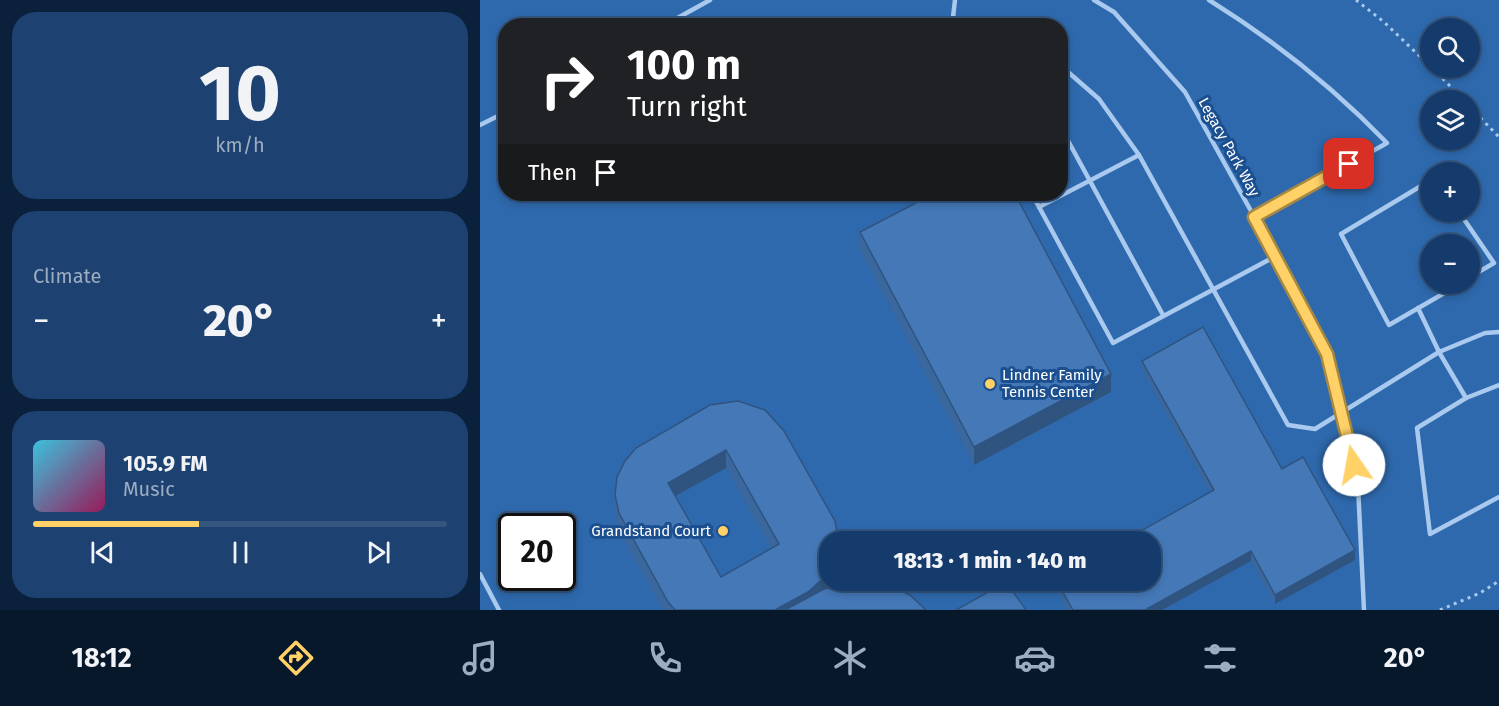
<!DOCTYPE html>
<html lang="en">
<head>
<meta charset="utf-8">
<style>
  :root { --surface:#143b6b; --page:#1d4271; --text:#f1f3f6; --muted:#9dadc1; --line:#33557e; --accent:#ffd166 }
  body { margin:0; font-family:"Fira Sans",sans-serif; background:var(--page); color:var(--text); height:100vh; display:flex; flex-direction:column; font-size:22px; white-space:nowrap }
  * { box-sizing:border-box; margin:0 }
  p { font-size:20px; color:var(--muted) }
  .icon { flex:none; width:33px; height:33px; fill:none; stroke:currentColor; stroke-width:2; stroke-linecap:round; stroke-linejoin:round }
  .map { position:relative; flex:1; overflow:hidden }
  .sheet { display:flex; flex-direction:column; gap:12px; padding:12px; background:#0b203b; width:480px }
  .sheet>* { flex:none }
  .top-card { position:absolute; left:18px; top:18px; width:570px; height:183px; border-radius:24px; box-shadow:0 3px 9px #0003,0 0 0 2px var(--line); background:#202124; color:#fff; overflow:hidden }
  .fabs { position:absolute; left:940px; top:18px; display:grid; gap:12px }
  .fabs a { display:grid; place-items:center; width:60px; height:60px; border-radius:50%; background:var(--surface); box-shadow:0 3px 9px #0003,0 0 0 2px var(--line); font-size:30px }
  .speed { position:absolute; left:18px; top:513px; display:flex; gap:12px; font-size:30px; font-weight:700; text-align:center }
  .speed>* { display:grid; place-content:center; width:78px; height:78px; border-radius:50%; background:var(--surface); box-shadow:0 3px 9px #0003,0 0 0 2px var(--line); line-height:1 }
  .speed .limit { border:3px solid #111; border-radius:9px; background:#fff; color:#111 }
  .pin { position:absolute; display:grid; place-items:center; width:51px; height:51px; color:#fff; margin:-26px; border-radius:12px; box-shadow:0 3px 9px #0006 }
  .me { position:absolute; width:66px; margin:-33px; rotate:348deg; stroke-linejoin:round; filter:drop-shadow(0 0 4px #0008) }
  .turn { display:flex; align-items:center; gap:21px; height:126px; padding:0 30px; font-size:27px }
  .turn .icon { width:78px; height:78px; stroke-width:2.5 }
  .turn b { display:block; font-size:42px; line-height:51px }
  .then { display:flex; align-items:center; height:57px; padding:0 30px; background:#0003; gap:12px; font-size:22px }
  .big { font-size:45px; font-weight:800; line-height:1.1 }
  .sheet .widget { flex:1; display:flex; flex-direction:column; justify-content:center; gap:9px; min-width:0; padding:0 21px; border-radius:24px; background:var(--page) }
  .sheet .dial { align-items:center; gap:0 }
  .dial b { font-size:78px; line-height:1 }
  .song { display:flex; align-items:center; gap:18px }
  .cover { width:72px; height:72px; border-radius:9px; background:linear-gradient(135deg,hsl(190 70% 55%),hsl(330 70% 35%)) }
  .played { height:6px; border-radius:3px; background:linear-gradient(90deg,var(--accent) 40%,var(--line) 40%) }
  .keys { display:flex; justify-content:space-around; direction:ltr }
  .heat { display:flex; justify-content:space-between; align-items:center; font-size:33px; direction:ltr }
  .trip { position:absolute; left:339px; top:531px; width:342px; height:60px; border-radius:24px; background:var(--surface); box-shadow:0 3px 9px #0003,0 0 0 2px var(--line); font-weight:800; line-height:60px; text-align:center }
  .menu { display:flex; height:96px; justify-content:space-around; align-items:center; background:#08182b; color:var(--muted) }
  .menu .icon { width:42px; height:42px }
  .menu .on { color:var(--accent) }
  .menu b { font-size:27px; color:var(--text) }
  main { display:flex; flex:1; min-height:0 }
  .map>svg:first-child { display:block }
</style>
</head>
<body>
<main>
<section class="sheet">
<div class="widget dial"><b>10</b><p>km/h</p></div>
<div class="widget"><p>Climate</p>
<div class="heat"><a>−</a><b class="big">20°</b><a>+</a></div>
</div>
<div class="widget">
<div class="song"><i class="cover"></i><div><b>105.9 FM</b><p>Music</p></div></div>
<div class="played"></div>
<div class="keys"><svg class="icon" aria-label="previous" viewBox="0 0 24 24"><path d="M18 5L8 12l10 7zM5 5v14"/></svg><svg class="icon" aria-label="pause" viewBox="0 0 24 24"><path d="M8 5v14M16 5v14"/></svg><svg class="icon" aria-label="next" viewBox="0 0 24 24"><path d="M6 5l10 7-10 7zM19 5v14"/></svg></div>
</div>
</section>
<div class="map">
<svg width="1019" height="610" viewBox="0 0 1019 610">
  <rect width="100%" height="100%" fill="#1b4f8f"/>
  <path fill="#2e69ad" fill-rule="evenodd" d="M0,0h1019v610h-1019zM26,26h554v168h-554zM951,28h39v40h-39zM951,100h39v40h-39zM951,172h39v40h-39zM951,244h39v40h-39zM32,526h50v52h-50zM350,542h320v38h-320z"/>
  <g fill="none" stroke-linecap="round" stroke-linejoin="round">
    <g stroke="#a9c9ee" stroke-width="3" stroke-dasharray="3 4.5" stroke-linecap="butt">
      <path d="M876,0l28,22 47,45"/>
      <path d="M952,68l32,32"/>
      <path d="M990,107l29,30"/>
      <path d="M960,610l40,-17 19,-12"/>
    </g>
    <g stroke="#a9c9ee" stroke-width="4.5">
      <path d="M614,0l20,12 71,80 91,164 51,98 31,132 6,124"/>
      <path d="M729,0c66,41 125,88 178,143l-133,74"/>
      <path d="M473,17l24,9"/>
      <path d="M183,26l47,-26"/>
      <path d="M472,26l3,-26"/>
      <path d="M580,65l39,34 40,56 149,270 27,4 124,-77 27,46"/>
      <path d="M0,125l26,-13"/>
      <path d="M580,126l103,189"/>
      <path d="M951,180l-90,54 48,91 71,-41"/>
      <path d="M552,194l81,149 163,-87"/>
      <path d="M559,207l100,-52"/>
      <path d="M979,212l35,51 -24,14"/>
      <path d="M938,308l21,44 46,-19 14,-1"/>
      <path d="M1019,385l-33,13 -49,30 13,106 69,-37"/>
      <path d="M0,574l19,36"/>
    </g>
  </g>
  <g fill="#3a679d" fill-rule="evenodd">
    <path d="M380,232l251,160 -137,73 -114,-215z"/>
    <path d="M662,361l140,108 73,91 -80,44 -24,-43 -89,49h-95l-12,-22v-8h95l60,-88 -68,-122z"/>
    <path d="M230,405l120,175h3l-3,7 96,23h-263l-44,-79 -4,-18v-18zM246,468l45,80 -50,29 -45,-81z"/>
  </g>
  <g fill="#305480">
    <path d="M631,374v18l-137,73v-18z"/>
    <path d="M246,450v18l-58,32v-17z"/>
    <path d="M875,550v10l-80,44v-9z"/>
    <path d="M771,551v10l-89,49h-17z"/>
    <path d="M350,570v10h3l-5,11 -20,19h-33z"/>
  </g>
  <g fill="#4478b7" stroke="#305480" stroke-width="1.5" fill-rule="evenodd">
    <path d="M453,194h82l96,180 -137,73 -114,-215z"/>
    <path d="M723,327l79,142 21,-12 52,93 -80,45 -24,-44 -106,59h-72l-17,-30h94v-38h-29l93,-52 -72,-129z"/>
    <path d="M258,401l27,9 19,21 51,90 3,18v3h-8v28l-2,4 -20,18 -33,18h-100l-7,-8 -49,-89 -4,-18 2,-18 8,-16 11,-13 74,-43zM246,450l53,94 -58,33 -53,-94z"/>
    <path d="M373,581l30,2 27,12 16,15h-141l39,-21z"/>
    <path d="M526,582l20,28h-70z"/>
  </g>
  <g fill="none" stroke-linecap="round" stroke-linejoin="round">
    <defs>
      <path id="route" d="M869,164l-95,53 73,137 27,111"/>
    </defs>
    <use href="#route" stroke="#a68842" stroke-width="15"/>
    <use href="#route" stroke="#ffd166" stroke-width="10"/>
  </g>
  <g fill="#ffd166" stroke="#1b4f8f" stroke-width="2">
    <circle cx="510" cy="384" r="6"/>
    <circle cx="243" cy="531" r="6"/>
  </g>
  <g text-anchor="middle" dominant-baseline="central" stroke-width="6" stroke-linejoin="round" paint-order="stroke">
    <g font-size="15" fill="#fff" stroke="#1b4f8f">
      <text transform="translate(749 147) rotate(61)">Legacy Park Way</text>
    </g>
    <g font-size="15" fill="#fff" stroke="#1b4f8f" text-anchor="start">
      <text x="522" y="375">Lindner Family<tspan x="522" dy="17">Tennis Center</tspan></text>
      <text x="231" y="531" text-anchor="end">Grandstand Court</text>
    </g>
  </g>
</svg>
<div class="fabs">
<a><svg class="icon" aria-label="search" viewBox="0 0 24 24"><circle cx="10" cy="10" r="6"/><path d="M15 15l6 6"/></svg></a>
<a><svg class="icon" aria-label="layers" viewBox="0 0 24 24"><path d="M12 4l9 5-9 5-9-5zM3 14l9 5 9-5"/></svg></a>
<a>+</a>
<a>−</a>
</div>
<div class="speed"><div class="limit">20</div></div>
<div class="pin" style="left:869px;top:164px;background:#d93025"><svg class="icon" aria-label="arrive" viewBox="0 0 24 24"><path d="M6 21V4h12l-3 4 3 4H6"/></svg></div>
<svg class="me" style="left:874px;top:465px" viewBox="-20 -20 40 40"><circle r="19" fill="#fff"/><path d="M0-13L10 11 0 6-10 11z" fill="#ffd166"/></svg>
<div class="trip">18:13 · 1 min · 140 m</div>
<div class="top-card">
<div class="turn"><svg class="icon" aria-label="right" viewBox="0 0 24 24"><path d="M7 20v-9h11M14 6l5 5-5 5"/></svg><div><b>100 m</b>Turn right</div></div>
<div class="then">Then<svg class="icon" aria-label="arrive" viewBox="0 0 24 24"><path d="M6 21V4h12l-3 4 3 4H6"/></svg></div>
</div>
</div>
</main>
<nav class="menu">
<b>18:12</b>
<svg class="icon on" aria-label="directions" viewBox="0 0 24 24"><path d="M12 3l9 9-9 9-9-9zM9 14v-3h6M13 9l2 2-2 2"/></svg>
<svg class="icon" aria-label="music" viewBox="0 0 24 24"><path d="M9 18V5l10-2v13"/><circle cx="6" cy="18" r="3"/><circle cx="16" cy="16" r="3"/></svg>
<svg class="icon" aria-label="phone" viewBox="0 0 24 24"><path d="M5 4h4l2 5-3 2q2 4 5 5l2-3 5 2v4C11 20 4 13 5 4z"/></svg>
<svg class="icon" aria-label="climate" viewBox="0 0 24 24"><path d="M12 3v18M4 7l16 10M4 17L20 7"/></svg>
<svg class="icon" aria-label="car" viewBox="0 0 24 24"><path d="M5 17H2v-5l4-1 3-4h7l3 4 3 1v5h-3M9 17h6M6 11h13"/><circle cx="7" cy="17" r="2"/><circle cx="17" cy="17" r="2"/></svg>
<svg class="icon" aria-label="filters" viewBox="0 0 24 24"><path d="M4 7h16M4 17h16"/><circle cx="9" cy="7" r="2"/><circle cx="15" cy="17" r="2"/></svg>
<b>20°</b>
</nav>
</body>
</html>
